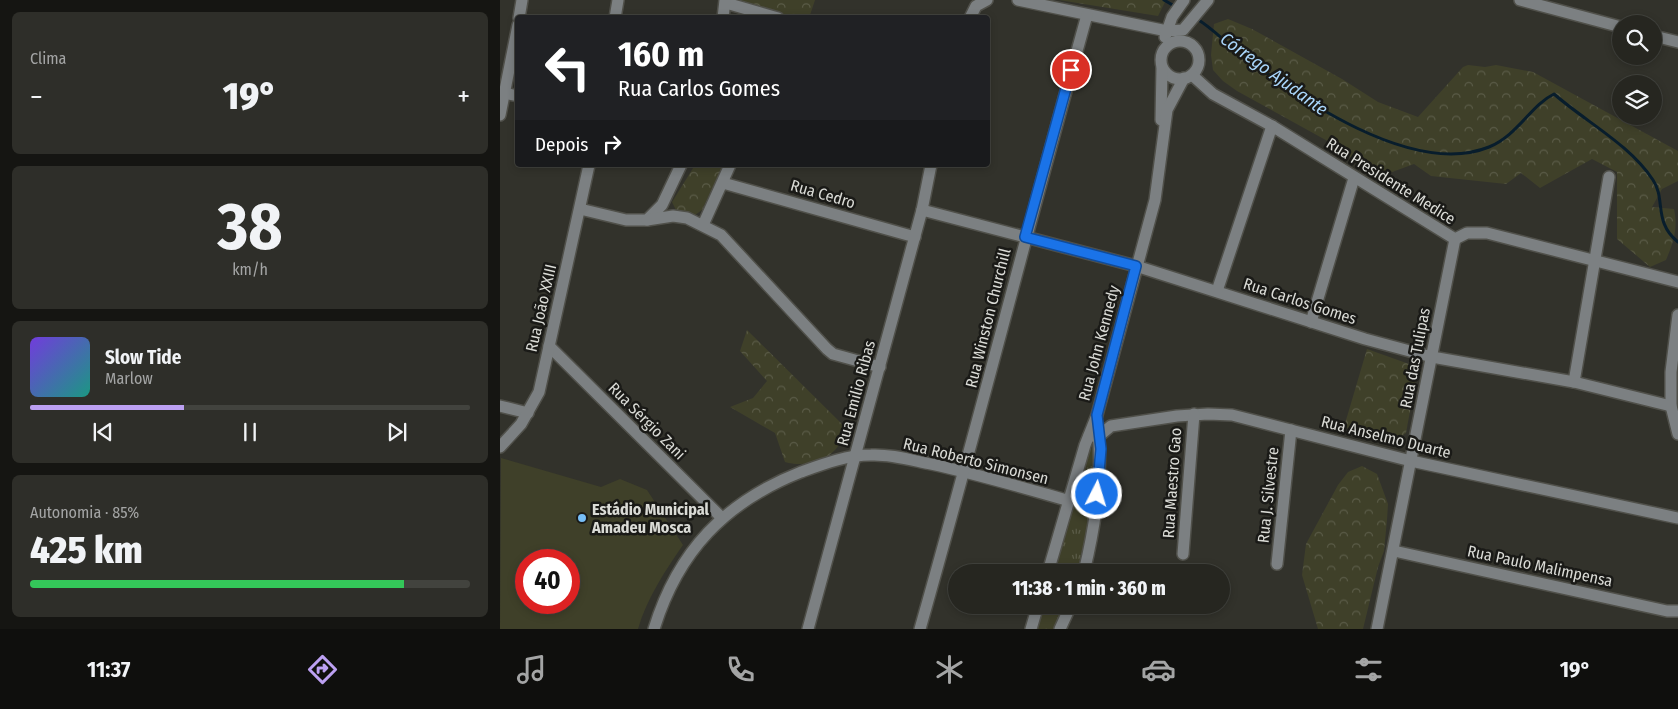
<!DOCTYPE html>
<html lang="pt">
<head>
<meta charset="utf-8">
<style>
  :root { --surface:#262620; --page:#2e2e29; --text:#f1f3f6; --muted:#a4a5a5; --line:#42433e; --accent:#bca0f2 }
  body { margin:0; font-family:"Fira Sans Condensed",sans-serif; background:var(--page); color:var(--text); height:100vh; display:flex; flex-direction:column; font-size:19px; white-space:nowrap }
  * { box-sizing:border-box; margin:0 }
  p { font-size:16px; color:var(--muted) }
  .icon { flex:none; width:28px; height:28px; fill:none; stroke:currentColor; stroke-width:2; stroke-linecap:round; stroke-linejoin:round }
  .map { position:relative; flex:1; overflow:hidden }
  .details { display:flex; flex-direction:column; gap:12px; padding:12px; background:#151512; width:500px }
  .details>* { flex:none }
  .hud { position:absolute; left:15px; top:15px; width:475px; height:152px; border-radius:5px; box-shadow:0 2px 8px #0003,0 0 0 1px var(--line); background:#202124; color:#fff; overflow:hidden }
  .controls { position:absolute; left:1112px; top:15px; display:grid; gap:10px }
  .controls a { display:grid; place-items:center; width:50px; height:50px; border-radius:50%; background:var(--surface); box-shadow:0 2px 8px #0003,0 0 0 1px var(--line); font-size:25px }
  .speed { position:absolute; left:15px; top:549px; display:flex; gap:10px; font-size:25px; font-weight:700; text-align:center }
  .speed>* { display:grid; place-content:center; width:65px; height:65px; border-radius:50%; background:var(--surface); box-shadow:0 2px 8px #0003,0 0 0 1px var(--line); line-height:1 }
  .speed .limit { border:8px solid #d22; background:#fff; color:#111 }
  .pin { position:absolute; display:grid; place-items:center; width:42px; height:42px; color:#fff; margin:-21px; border:2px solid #fff; border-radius:50%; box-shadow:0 1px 5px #0007 }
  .me { position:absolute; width:55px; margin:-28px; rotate:5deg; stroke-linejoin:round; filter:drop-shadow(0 0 4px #0008) }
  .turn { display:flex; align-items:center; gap:18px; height:105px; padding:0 20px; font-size:22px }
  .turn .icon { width:65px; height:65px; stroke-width:2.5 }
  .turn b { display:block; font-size:35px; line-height:42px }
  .then { display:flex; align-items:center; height:48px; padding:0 20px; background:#0003; gap:10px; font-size:19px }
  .big { font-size:38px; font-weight:800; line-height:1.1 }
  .details .widget { flex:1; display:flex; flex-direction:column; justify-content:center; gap:8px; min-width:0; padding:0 18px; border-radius:8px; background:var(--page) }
  .details .dial { align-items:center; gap:0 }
  .dial b { font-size:65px; line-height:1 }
  .song { display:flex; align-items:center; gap:15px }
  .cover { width:60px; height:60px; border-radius:8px; background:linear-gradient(135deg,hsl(260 70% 55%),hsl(170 70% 35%)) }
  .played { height:5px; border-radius:2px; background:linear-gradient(90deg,var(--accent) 35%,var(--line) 35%) }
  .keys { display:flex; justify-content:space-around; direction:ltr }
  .heat { display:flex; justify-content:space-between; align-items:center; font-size:28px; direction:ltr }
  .charge { height:8px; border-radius:4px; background:linear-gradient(90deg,#34c759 85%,var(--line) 0) }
  .trip { position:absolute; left:448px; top:564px; width:282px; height:50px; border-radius:25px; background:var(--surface); box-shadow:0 2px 8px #0003,0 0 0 1px var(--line); font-weight:800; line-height:50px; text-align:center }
  .menu { display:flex; height:80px; justify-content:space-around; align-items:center; background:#0f0f0d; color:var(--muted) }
  .menu .icon { width:35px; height:35px }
  .menu .current { color:var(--accent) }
  .menu b { font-size:22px; color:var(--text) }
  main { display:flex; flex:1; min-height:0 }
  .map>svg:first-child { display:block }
</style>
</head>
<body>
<main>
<section class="details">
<div class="widget"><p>Clima</p>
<div class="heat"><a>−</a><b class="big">19°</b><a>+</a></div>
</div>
<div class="widget dial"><b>38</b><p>km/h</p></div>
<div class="widget">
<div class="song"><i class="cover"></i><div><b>Slow Tide</b><p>Marlow</p></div></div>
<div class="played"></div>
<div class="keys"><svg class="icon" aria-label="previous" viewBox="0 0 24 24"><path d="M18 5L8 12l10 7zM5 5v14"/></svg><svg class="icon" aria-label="pause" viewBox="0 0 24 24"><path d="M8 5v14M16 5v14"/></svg><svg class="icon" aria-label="next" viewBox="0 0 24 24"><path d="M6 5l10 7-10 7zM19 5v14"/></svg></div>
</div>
<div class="widget"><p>Autonomia · 85%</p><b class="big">425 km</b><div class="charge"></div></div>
</section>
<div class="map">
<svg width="1178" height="629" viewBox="0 0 1178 629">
  <defs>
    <pattern id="grass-tufts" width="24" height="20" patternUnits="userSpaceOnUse" patternTransform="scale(1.25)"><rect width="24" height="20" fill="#3f4029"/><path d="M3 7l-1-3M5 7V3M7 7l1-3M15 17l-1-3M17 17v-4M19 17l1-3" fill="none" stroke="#5a5b47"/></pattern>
    <pattern id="forest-crowns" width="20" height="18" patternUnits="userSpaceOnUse" patternTransform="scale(1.25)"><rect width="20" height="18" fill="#3f4029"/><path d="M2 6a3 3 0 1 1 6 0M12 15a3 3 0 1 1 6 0" fill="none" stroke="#5a5b47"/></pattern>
  </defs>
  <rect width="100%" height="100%" fill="#32322b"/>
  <g fill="url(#grass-tufts)">
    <path d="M594,448l2,4 -11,95 -6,25h-27l37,-123z"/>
    <path d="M542,605h25l-11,24h-22z"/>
  </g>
  <g fill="url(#forest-crowns)">
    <path d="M226,0h89l-6,18 -31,-1z"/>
    <path d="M559,0h107l-8,16z"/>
    <path d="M728,19l24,10 90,50 36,23 40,15 45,-50 5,-2 17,2 11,-2 37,7 145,79v30l-16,8 -10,18 22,2c4,19 0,32 -8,51l-16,7 -33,-28v-67l-25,-13 -52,29 -19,-15 -15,11 -75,-8 -17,-12 -41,15 -31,-30 -105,-58 -14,-10 -10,-11 -2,-15 3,-31z"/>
    <path d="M195,165h28l-21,45 -7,5 -19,-5 -4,-8z"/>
    <path d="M247,330l97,96c-2,7 -3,18 -8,23 -13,14 -33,18 -51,13l-10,-29 -45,-26 23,-9 14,-17 -27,-30z"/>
    <path d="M867,349l42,15 8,9 -11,60 -10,7 -11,1 -41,-14z"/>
    <path d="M862,466l15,8 11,30 -1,16 -3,31 -6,16 -15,62h-45l-16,-54 4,-31 32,-59 10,-13z"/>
  </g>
  <path fill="#3f4029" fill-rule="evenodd" d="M1,458l100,29 19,-8 27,11 36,55c-18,26 -36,53 -45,84h-138zM26,560h43v42h-43z"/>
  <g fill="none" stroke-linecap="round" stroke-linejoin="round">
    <g stroke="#081d2c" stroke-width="3">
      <path d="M664,0l12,7"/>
      <path d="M697,19c15,9 27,22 41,33 59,45 174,126 251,95 29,-12 42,-42 65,-53 32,28 75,50 99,86 13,19 0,42 25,62"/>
    </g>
    <defs>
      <g id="minor">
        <path d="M518,0l149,31 16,-1 25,-30"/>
        <path d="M1020,0l101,27"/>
        <path d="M226,3l52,15"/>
        <path d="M19,18l3,-18"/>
        <path d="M115,18l3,-18"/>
        <path d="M223,18l2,-18"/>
        <path d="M470,18l6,-12 11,-6"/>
        <path d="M1154,36l24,6"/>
        <path d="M665,37l7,-20 12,-17"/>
        <circle cx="680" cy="60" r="19"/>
        <path d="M692,75l21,19 59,32 183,113 12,-6h20l191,49"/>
        <path d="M0,92l18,4"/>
        <path d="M0,115l18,-90"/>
        <path d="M661,120l1,-53"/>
        <path d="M223,183l192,54"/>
        <path d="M80,209l46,11h21l15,-15 19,-40"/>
        <path d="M422,210l214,56 229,73 67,18 142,25 97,24"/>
        <path d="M147,220l26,-4 14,2 34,17 106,114 6,5 47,13"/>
        <path d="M203,225l27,-60"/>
        <path d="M717,291l55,-165"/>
        <path d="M1178,315l-7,57v34l7,28"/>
        <path d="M811,322l43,-144"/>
        <path d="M49,346l173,172"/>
        <path d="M1074,382l35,-205"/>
        <path d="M0,406l28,7"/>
        <path d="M589,436h10l12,-10 66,-10 31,-2 24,1 179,46 267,57"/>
        <path d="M0,447l21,-23 18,-32 50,-227"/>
        <path d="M894,551l273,60h11"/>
        <path d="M683,554l11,-140"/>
        <path d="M777,564l14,-134"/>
        <path d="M548,572l37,-127 12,-30 58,-215 12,-90 17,-32"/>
        <path d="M584,572c11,-45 19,-94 14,-141"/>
        <path d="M154,629c24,-78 71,-127 147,-157 22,-8 46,-17 70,-17 19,-1 40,5 60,9 46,10 93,24 139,37"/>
        <path d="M308,629l114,-419 9,-45"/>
        <path d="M420,629c58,-204 110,-410 167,-614"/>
        <path d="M531,629l7,-24"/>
        <path d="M560,629l11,-24"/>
        <path d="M877,629l78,-390"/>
      </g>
    </defs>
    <use href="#minor" stroke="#50504a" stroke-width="14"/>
    <use href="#minor" stroke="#7c8082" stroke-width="11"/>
  </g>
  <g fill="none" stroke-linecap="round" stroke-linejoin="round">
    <defs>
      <path id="route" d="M571,70l-46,167 111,29 -39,149 4,34 -4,45"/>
    </defs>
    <use href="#route" stroke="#114b97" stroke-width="12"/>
    <use href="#route" stroke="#1a73e8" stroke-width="9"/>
  </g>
  <circle fill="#77bff7" stroke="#1a1a17" stroke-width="2" cx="82" cy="518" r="5"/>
  <g text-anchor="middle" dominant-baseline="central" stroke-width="5" stroke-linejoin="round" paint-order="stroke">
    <g font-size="16" fill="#dadbd6" stroke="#1a1a17">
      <text transform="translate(891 181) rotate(32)">Rua Presidente Medice</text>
      <text transform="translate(323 194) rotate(16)">Rua Cedro</text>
      <text transform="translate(800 301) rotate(18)">Rua Carlos Gomes</text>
      <text transform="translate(41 308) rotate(-77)">Rua João XXIII</text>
      <text transform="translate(488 318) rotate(-76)">Rua Winston Churchill</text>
      <text transform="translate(599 343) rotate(-75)">Rua John Kennedy</text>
      <text transform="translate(915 358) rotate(-79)">Rua das Tulipas</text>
      <text transform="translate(356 393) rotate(-75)">Rua Emilio Ribas</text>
      <text transform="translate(147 421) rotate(45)">Rua Sérgio Zani</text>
      <text transform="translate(886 437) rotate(14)">Rua Anselmo Duarte</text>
      <text transform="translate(476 461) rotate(14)">Rua Roberto Simonsen</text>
      <text transform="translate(672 483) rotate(-86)">Rua Maestro Gao</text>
      <text transform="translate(768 495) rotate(-84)">Rua J. Silvestre</text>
      <text transform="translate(1040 566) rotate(12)">Rua Paulo Malimpensa</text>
    </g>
    <g font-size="16" font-weight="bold" fill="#dadbd6" stroke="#1a1a17" text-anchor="start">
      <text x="92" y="509">Estádio Municipal<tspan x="92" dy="18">Amadeu Mosca</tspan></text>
    </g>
    <g font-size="18" font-style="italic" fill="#a9d6fb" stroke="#1a1a17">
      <text transform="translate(774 74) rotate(36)">Córrego Ajudante</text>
    </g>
  </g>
</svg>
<div class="controls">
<a><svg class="icon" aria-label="search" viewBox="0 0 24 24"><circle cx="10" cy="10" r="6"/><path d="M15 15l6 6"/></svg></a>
<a><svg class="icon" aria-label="layers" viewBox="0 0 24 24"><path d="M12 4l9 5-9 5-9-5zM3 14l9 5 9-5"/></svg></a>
</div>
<div class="speed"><div class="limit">40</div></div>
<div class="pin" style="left:571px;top:70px;background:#d93025"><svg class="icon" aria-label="arrive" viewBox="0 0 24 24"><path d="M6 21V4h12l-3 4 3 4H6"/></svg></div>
<svg class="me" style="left:597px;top:494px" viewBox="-20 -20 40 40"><circle r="17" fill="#1a73e8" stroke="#fff" stroke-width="3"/><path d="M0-11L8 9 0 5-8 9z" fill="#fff"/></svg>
<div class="trip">11:38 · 1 min · 360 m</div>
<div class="hud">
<div class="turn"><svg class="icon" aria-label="left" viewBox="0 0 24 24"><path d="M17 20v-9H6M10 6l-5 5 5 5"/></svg><div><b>160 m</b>Rua Carlos Gomes</div></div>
<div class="then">Depois<svg class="icon" aria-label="right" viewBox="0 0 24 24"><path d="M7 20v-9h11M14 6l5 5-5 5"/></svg></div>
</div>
</div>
</main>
<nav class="menu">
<b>11:37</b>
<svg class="icon current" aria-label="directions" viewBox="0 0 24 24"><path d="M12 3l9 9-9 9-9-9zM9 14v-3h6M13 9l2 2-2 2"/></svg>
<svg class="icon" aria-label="music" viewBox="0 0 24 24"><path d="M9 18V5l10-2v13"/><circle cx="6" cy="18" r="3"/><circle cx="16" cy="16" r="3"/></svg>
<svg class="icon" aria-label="phone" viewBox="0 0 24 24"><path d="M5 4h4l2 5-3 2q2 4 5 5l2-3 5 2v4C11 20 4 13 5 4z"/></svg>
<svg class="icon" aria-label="climate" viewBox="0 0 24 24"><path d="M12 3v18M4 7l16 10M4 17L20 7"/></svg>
<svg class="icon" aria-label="car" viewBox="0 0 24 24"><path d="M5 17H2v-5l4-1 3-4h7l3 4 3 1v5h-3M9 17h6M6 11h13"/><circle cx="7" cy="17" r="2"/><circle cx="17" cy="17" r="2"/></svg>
<svg class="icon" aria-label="filters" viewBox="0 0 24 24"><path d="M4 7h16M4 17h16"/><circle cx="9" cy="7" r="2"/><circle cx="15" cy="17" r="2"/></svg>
<b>19°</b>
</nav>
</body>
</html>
